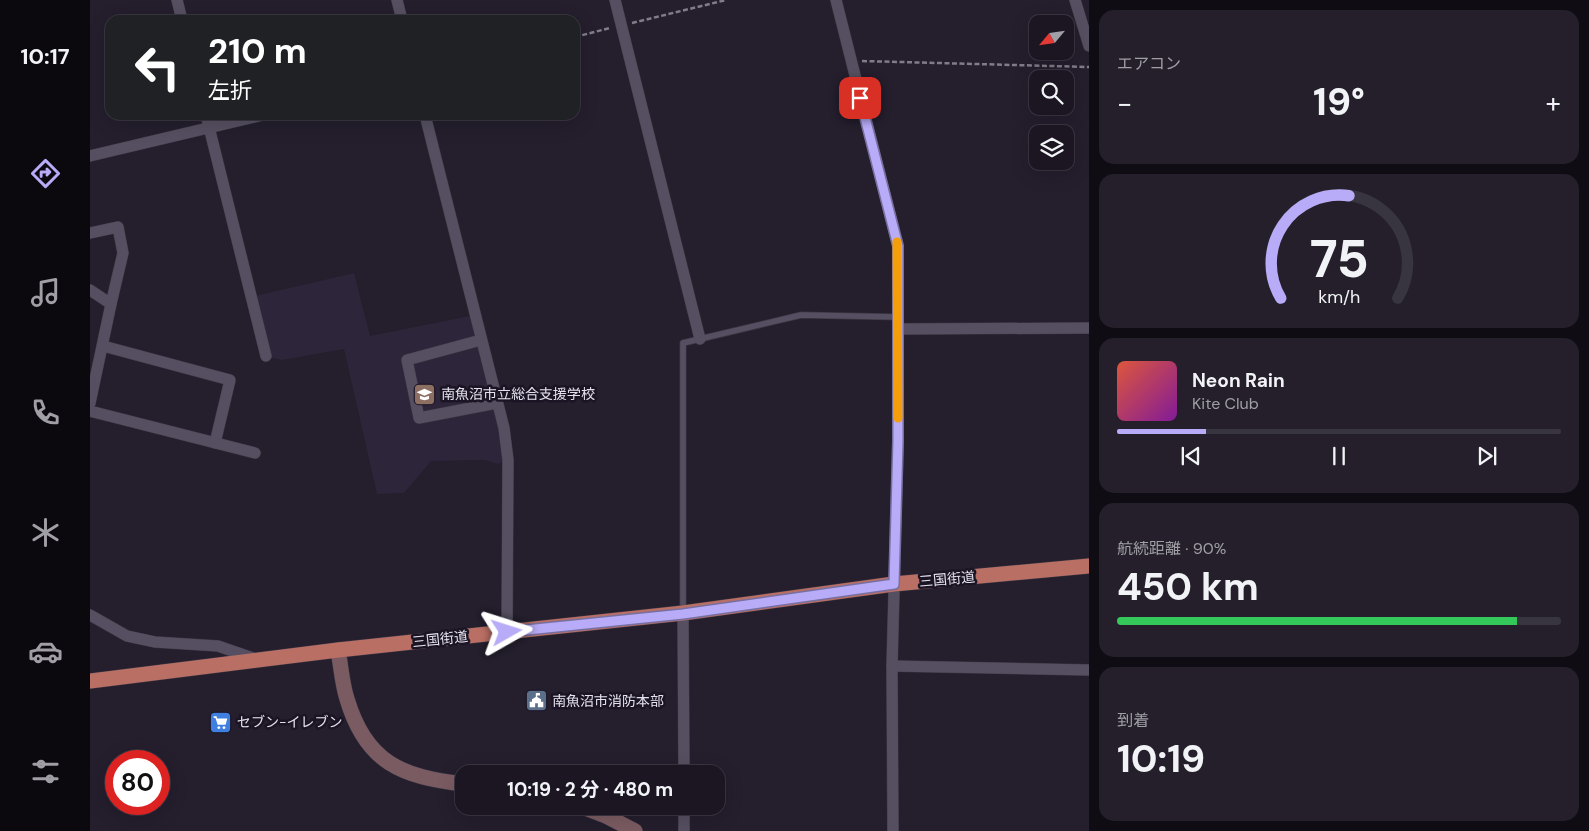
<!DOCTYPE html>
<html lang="ja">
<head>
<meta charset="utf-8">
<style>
  :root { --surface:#1b1622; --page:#241f2a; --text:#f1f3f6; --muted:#a09fa5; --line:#393540; --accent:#b8abf7 }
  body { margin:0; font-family:"DM Sans","Noto Sans JP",sans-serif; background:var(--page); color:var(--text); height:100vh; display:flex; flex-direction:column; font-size:19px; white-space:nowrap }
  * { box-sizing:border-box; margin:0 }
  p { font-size:16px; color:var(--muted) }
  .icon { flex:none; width:28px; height:28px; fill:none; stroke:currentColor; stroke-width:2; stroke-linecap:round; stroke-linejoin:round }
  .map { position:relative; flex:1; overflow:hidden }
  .details { display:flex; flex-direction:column; gap:10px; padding:10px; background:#0f0c13; width:500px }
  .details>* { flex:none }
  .banner { position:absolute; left:15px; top:15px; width:475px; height:105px; border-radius:15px; box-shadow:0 5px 20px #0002,0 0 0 1px var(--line); background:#202124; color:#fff; overflow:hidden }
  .needle { width:32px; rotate:241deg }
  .buttons { position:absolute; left:939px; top:15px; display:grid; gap:10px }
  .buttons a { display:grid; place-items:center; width:45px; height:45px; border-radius:10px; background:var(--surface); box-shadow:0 5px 20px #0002,0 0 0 1px var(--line); font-size:25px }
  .speed { position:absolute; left:15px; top:750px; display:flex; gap:10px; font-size:25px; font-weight:700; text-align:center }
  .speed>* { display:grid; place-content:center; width:65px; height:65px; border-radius:50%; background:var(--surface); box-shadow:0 5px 20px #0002,0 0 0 1px var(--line); line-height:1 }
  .speed .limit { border:8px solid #d22; background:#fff; color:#111 }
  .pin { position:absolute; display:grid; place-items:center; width:42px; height:42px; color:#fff; margin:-21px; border-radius:10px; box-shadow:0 2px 8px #0006 }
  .me { position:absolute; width:55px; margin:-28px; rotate:84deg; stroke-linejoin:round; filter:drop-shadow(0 0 4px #0008) }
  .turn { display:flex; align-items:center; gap:18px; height:105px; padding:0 20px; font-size:22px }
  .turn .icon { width:65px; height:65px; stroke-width:2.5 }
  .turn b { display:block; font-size:35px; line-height:42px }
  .big { font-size:38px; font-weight:700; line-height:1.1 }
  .details .card { flex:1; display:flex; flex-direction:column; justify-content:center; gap:8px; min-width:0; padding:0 18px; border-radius:15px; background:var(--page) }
  .details .dial { align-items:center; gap:0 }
  .dial svg { height:130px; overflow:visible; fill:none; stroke:var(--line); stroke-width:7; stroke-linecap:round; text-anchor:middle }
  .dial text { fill:var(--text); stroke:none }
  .song { display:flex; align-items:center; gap:15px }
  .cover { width:60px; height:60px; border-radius:8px; background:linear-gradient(135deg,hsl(10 70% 55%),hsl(290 70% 35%)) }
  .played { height:5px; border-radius:2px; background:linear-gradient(90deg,var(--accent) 20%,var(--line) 20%) }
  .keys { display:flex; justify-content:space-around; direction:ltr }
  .heat { display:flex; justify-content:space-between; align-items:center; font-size:28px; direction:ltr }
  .charge { height:8px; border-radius:4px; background:linear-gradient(90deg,#34c759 90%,var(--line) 0) }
  .trip { position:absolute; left:365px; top:765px; width:270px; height:50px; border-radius:15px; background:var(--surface); box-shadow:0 5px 20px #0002,0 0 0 1px var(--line); font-weight:700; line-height:50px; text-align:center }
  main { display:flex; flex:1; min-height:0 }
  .tabs { display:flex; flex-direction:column; width:90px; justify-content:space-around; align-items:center; background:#0b090e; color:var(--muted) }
  .tabs .icon { width:35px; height:35px }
  .tabs .selected { color:var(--accent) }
  .tabs b { font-size:22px; color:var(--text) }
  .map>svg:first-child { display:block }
</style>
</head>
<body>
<main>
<nav class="tabs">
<b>10:17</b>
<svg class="icon selected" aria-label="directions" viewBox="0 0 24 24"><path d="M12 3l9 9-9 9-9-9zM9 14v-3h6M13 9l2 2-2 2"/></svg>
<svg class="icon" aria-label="music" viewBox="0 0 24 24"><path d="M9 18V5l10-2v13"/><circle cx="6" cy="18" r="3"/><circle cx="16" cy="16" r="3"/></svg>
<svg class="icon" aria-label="phone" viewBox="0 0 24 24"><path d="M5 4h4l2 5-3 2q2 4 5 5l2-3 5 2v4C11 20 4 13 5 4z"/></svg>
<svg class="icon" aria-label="climate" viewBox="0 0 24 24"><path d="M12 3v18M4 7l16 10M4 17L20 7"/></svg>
<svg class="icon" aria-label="car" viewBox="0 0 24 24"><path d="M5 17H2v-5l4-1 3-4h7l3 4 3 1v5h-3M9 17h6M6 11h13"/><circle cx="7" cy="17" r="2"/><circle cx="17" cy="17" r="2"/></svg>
<svg class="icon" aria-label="filters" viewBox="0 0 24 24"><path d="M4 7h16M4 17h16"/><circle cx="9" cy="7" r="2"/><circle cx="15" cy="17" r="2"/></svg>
</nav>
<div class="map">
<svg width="999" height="831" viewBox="0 0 999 831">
  <rect width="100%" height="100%" fill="#241e2d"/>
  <path fill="#2d253a" d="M264,273l16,63 105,-21 33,145 -10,4 -14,-4 -53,1 -27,32 -27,1 -33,-145 -62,11 -16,-4 -15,-59z"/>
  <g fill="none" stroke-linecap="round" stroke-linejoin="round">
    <defs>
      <path id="service" d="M593,611v-268l118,-28 97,2"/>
      <g id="minor">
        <path d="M87,0l5,20"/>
        <path d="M307,0l5,20"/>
        <path d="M525,0l85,339"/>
        <path d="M746,0l62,246v195l-6,225 1,165"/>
        <path d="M985,0l14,46"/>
        <path d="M116,115l60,241"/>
        <path d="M335,115l79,313 4,32 -1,172"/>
        <path d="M0,156l173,-41"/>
        <path d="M0,233l28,-6 5,26 -12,51"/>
        <path d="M0,290l21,14 -21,99"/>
        <path d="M808,329l191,-1"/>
        <path d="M391,340l-74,20 12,58 78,-15"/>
        <path d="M13,346l127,34 -15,63"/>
        <path d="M0,411l165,42"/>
        <path d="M593,613l1,161"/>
        <path d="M0,615l37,21 28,6 63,4 38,13"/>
        <path d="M802,666l197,4"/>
        <path d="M594,806v25"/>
      </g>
      <g id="secondary">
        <path d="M248,650c3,16 4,34 9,49 19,64 55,78 117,85"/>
        <path d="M490,806l26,10 29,15"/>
      </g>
      <path id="trunk" d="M0,681l248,-31 345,-37 211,-29 195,-18"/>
    </defs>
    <use href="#service" stroke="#3d3845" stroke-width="7"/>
    <use href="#minor" stroke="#3d3845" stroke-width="12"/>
    <use href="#secondary" stroke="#3d3845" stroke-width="16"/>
    <use href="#trunk" stroke="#3d3845" stroke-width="16"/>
    <g stroke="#817c89" stroke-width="2.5" stroke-dasharray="5 2.5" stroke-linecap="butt">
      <path d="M542,23l94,-23"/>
      <path d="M485,37l35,-9"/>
      <path d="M772,61l227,6"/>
    </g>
    <use href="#service" stroke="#554f61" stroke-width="5.5"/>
    <use href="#minor" stroke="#554f61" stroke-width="11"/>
    <use href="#secondary" stroke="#7b5b62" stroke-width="15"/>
    <use href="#trunk" stroke="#ba6f64" stroke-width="15"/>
  </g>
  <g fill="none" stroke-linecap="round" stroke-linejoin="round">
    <defs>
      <path id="route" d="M417,632l176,-18 211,-30 4,-143v-195l-38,-148"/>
    </defs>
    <use href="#route" stroke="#786fa1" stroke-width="12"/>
    <use href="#route" stroke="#b8abf7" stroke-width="9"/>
    <path stroke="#f59e0b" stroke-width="9" d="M807,242l1,176"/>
  </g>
  <defs>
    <symbol id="school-square" viewBox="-11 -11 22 22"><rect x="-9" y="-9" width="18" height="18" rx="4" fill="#8d6e63" stroke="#1a1424"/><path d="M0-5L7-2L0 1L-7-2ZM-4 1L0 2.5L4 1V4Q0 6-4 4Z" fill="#fff"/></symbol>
    <symbol id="civic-square" viewBox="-11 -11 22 22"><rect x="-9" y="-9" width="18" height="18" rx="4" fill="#5c6f8a" stroke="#1a1424"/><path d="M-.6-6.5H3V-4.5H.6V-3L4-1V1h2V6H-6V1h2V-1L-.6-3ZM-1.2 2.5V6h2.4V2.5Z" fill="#fff"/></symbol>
    <symbol id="supermarket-square" viewBox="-11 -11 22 22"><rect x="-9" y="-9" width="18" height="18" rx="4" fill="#3f7fe0" stroke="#1a1424"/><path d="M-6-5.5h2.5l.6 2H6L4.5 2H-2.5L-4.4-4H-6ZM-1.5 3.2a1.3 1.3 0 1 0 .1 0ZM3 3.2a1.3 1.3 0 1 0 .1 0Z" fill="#fff"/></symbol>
  </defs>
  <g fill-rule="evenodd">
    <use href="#school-square" x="322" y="382" width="25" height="25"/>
    <use href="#civic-square" x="434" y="688" width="25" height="25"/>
    <use href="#supermarket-square" x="118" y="710" width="25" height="25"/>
  </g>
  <g text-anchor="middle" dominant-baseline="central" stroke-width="5" stroke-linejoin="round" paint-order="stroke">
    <g font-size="14" fill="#e6e2ed" stroke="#1a1424" text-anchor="start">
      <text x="351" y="394">南魚沼市立総合支援学校</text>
      <text x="462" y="701">南魚沼市消防本部</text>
      <text x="147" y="722">セブン-イレブン</text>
    </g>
    <g font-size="14" fill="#e6e2ed" stroke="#1a1424">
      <text transform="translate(857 579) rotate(-5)">三国街道</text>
      <text transform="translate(350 639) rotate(-6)">三国街道</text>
    </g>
  </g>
</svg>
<div class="buttons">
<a><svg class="needle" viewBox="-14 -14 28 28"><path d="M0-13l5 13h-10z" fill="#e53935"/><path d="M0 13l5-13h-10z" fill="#a09fa5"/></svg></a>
<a><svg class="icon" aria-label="search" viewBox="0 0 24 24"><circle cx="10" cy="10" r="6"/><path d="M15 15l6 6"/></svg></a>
<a><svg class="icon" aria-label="layers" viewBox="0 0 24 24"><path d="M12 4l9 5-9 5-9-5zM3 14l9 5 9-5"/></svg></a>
</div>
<div class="speed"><div class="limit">80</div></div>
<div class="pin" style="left:770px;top:98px;background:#d93025"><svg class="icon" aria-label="arrive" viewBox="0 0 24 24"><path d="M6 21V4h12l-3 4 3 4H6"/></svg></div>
<svg class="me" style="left:417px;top:632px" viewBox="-20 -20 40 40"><path d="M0-17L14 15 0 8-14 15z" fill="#b8abf7" stroke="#fff" stroke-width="4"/></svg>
<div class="trip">10:19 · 2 分 · 480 m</div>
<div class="banner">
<div class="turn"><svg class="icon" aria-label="left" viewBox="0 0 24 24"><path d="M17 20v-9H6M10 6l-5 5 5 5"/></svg><div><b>210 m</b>左折</div></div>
</div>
</div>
<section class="details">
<div class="card"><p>エアコン</p>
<div class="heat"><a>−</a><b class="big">19°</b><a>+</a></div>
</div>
<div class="card dial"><svg viewBox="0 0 100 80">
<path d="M14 69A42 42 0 1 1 86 69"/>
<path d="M14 69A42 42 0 0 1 56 6" stroke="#b8abf7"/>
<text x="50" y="56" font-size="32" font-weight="700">75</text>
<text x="50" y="72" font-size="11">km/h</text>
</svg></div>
<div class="card">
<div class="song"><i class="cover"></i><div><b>Neon Rain</b><p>Kite Club</p></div></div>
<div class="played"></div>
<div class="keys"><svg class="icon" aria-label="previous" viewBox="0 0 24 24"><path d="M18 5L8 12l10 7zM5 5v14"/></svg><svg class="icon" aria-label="pause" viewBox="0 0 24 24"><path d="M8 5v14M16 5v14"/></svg><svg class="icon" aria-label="next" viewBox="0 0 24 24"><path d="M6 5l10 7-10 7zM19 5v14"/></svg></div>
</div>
<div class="card"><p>航続距離 · 90%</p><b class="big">450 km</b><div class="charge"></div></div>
<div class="card"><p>到着</p><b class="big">10:19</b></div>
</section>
</main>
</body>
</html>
